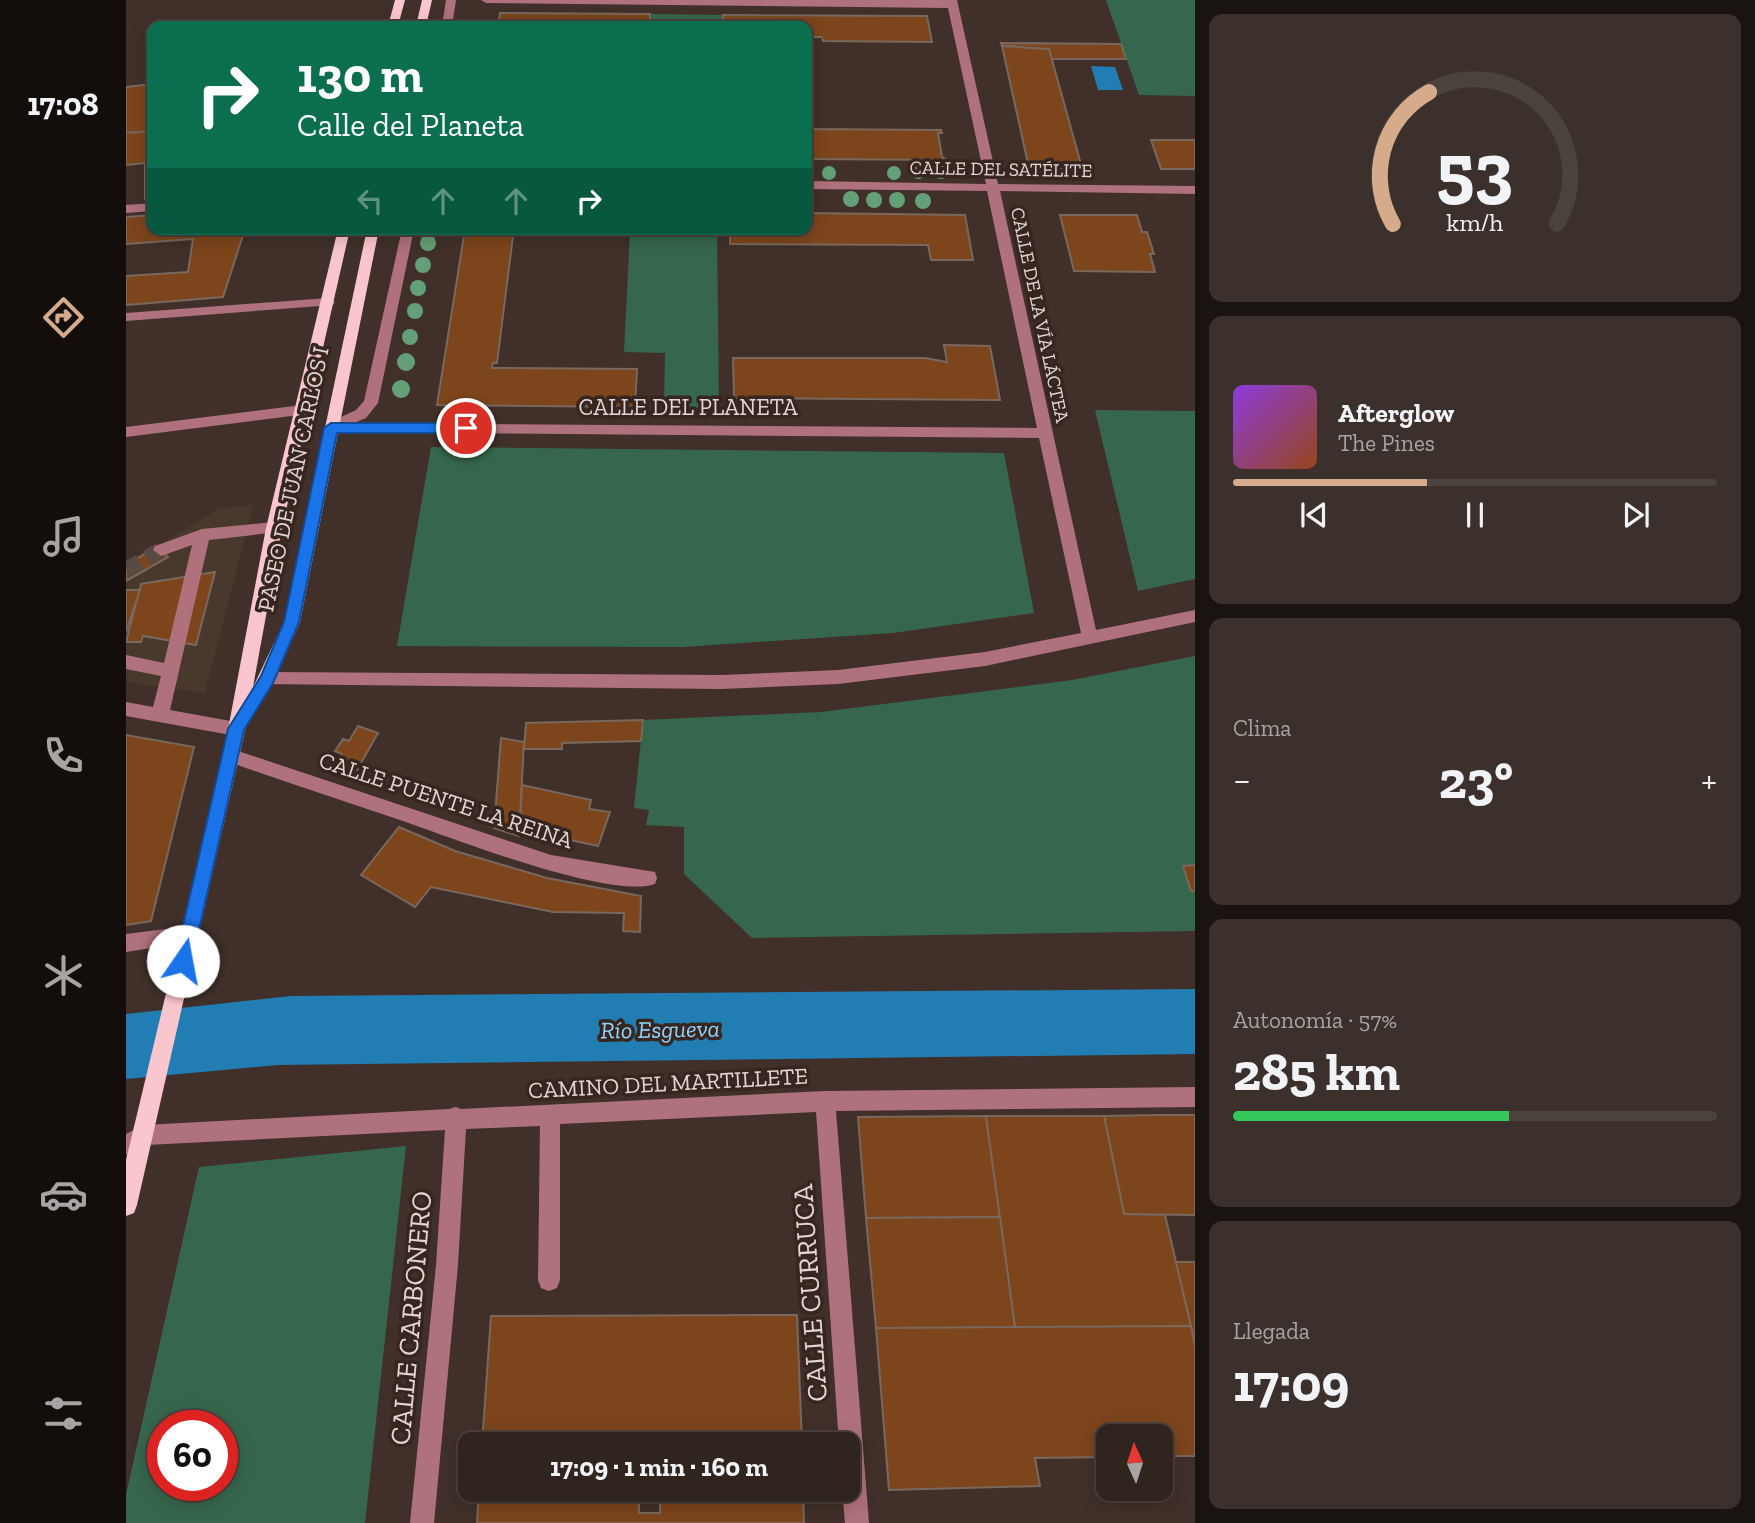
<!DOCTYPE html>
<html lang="es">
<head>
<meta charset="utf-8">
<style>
  :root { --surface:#30241f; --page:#3c302c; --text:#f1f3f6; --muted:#a8a4a4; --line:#4b413d; --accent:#d6ab8b }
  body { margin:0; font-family:"Zilla Slab",serif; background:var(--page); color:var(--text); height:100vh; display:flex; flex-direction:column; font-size:26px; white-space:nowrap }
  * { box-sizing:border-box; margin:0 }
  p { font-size:23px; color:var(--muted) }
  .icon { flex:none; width:38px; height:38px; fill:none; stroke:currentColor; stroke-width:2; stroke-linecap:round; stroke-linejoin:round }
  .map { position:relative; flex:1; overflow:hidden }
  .details { display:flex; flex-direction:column; gap:14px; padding:14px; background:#1a1411; width:560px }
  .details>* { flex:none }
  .top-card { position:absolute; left:21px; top:21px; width:665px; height:214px; border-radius:14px; box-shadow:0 4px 18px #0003,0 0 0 2px var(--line); background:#0b6e4f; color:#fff; overflow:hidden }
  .needle { width:46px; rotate:357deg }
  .tools { position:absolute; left:970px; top:1424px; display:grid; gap:14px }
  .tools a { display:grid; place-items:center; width:77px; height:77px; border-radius:14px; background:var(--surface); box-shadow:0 4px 18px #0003,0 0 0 2px var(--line); font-size:35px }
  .speed { position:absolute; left:21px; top:1410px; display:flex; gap:14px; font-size:35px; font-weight:700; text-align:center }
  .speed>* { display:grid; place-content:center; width:91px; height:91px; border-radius:50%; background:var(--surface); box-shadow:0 4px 18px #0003,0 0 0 2px var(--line); line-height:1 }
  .speed .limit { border:10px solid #d22; background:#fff; color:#111 }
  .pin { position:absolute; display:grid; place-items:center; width:60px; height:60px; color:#fff; margin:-30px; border:4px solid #fff; border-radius:50%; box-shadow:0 2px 7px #0007 }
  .me { position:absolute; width:77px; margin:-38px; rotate:12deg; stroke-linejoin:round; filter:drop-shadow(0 0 5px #0008) }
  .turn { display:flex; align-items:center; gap:24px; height:147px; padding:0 35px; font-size:32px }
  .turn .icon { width:91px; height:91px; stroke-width:2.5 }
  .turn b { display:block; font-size:49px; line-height:60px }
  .lanes { display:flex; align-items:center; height:66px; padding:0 35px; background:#0003; justify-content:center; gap:35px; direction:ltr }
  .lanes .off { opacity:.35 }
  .big { font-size:52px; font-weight:700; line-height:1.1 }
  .details .card { flex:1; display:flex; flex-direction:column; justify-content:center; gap:10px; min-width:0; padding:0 24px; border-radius:14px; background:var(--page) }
  .details .dial { align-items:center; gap:0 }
  .dial svg { height:182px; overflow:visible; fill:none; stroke:var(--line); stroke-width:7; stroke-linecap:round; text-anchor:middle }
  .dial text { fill:var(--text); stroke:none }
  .song { display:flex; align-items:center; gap:21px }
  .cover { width:84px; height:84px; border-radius:10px; background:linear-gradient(135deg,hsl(270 70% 55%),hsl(20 70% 35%)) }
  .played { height:7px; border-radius:4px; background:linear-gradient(90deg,var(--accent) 40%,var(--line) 40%) }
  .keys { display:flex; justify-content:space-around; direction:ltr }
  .heat { display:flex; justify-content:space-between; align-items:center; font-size:38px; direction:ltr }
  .charge { height:10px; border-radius:5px; background:linear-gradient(90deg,#34c759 57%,var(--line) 0) }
  .trip { position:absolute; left:332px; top:1432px; width:402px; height:70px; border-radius:14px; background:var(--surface); box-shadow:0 4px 18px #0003,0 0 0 2px var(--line); font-weight:700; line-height:70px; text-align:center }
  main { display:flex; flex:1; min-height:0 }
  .dock { display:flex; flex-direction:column; width:126px; justify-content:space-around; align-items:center; background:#130e0c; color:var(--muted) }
  .dock .icon { width:49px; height:49px }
  .dock .active { color:var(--accent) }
  .dock b { font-size:32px; color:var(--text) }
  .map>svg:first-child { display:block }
</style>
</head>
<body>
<main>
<nav class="dock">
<b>17:08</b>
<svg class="icon active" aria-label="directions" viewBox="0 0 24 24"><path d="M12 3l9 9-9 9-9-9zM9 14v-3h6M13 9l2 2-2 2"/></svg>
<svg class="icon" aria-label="music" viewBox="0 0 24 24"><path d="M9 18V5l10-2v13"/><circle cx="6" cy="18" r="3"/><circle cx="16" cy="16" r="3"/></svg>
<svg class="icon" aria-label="phone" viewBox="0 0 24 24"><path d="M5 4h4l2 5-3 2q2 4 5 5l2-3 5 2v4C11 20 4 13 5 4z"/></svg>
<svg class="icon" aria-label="climate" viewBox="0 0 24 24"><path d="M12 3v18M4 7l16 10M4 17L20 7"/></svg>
<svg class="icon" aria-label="car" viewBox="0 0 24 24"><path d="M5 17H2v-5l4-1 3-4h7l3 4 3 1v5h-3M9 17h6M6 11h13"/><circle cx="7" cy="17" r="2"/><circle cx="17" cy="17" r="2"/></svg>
<svg class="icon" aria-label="filters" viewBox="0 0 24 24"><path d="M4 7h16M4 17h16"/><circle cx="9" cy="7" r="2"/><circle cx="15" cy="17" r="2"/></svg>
</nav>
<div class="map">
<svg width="1069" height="1523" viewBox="0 0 1069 1523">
  <rect width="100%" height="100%" fill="#403029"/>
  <path fill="#48392c" d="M127,505l-48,188 -79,-11v-117l94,-57z"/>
  <g fill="#36674c" fill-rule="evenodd">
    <path d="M980,0h89v96l-56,-1z"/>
    <path d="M524,14l73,1v11h-73z"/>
    <path d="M516,229h75l2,179 -55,-1 1,-54 -41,-1 6,-119h12z"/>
    <path d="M969,410l100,1v168l-57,12z"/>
    <path d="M305,447l573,6 30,160 -141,20 -210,14 -286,-1z"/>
    <path d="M1069,656v275l-443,7 -68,-64v-47l-38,-2 3,-15 -15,-2 9,-88 178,-8 251,-32z"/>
    <path d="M280,1146l-41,377h-239v-28l73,-328zM37,1426h59v60h-59z"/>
  </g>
  <g fill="#217db2">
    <path d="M965,66l24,1 8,23h-25z"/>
    <path d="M1069,989v65l-918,11 -151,14v-65l165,-18z"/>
  </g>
  <g fill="#7c451c" stroke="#79685e" stroke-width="2">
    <path d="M374,13l150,1v12h-152z"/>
    <path d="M597,15l204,1 5,26 -109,-1 -1,-4h-15v-11h-84z"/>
    <path d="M875,43l120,1 5,15h-75l-2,-10h-33l-1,-3h-13z"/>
    <path d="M876,46l47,3 33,119h-53z"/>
    <path d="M26,84v47l-26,2v-46z"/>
    <path d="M681,129l134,1 1,3h-4l4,24 5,3 -140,-1z"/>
    <path d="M26,131v67l-7,1v-36l-19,2v-32z"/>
    <path d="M1025,140h44v29h-34z"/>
    <path d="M681,213l158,2 8,45h-42l-3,-15 -198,-1v-15h77z"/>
    <path d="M26,215v14h93l-22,68 -97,8v-29l62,-4 5,-33 -67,5v-27z"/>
    <path d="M934,215h77l5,17h5l7,22h-4l5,18 -81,-1z"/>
    <path d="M339,229h177v4l-133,-1v4h4l-16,127h-4l-1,5 145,1 -2,38 -198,-2z"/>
    <path d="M818,345l46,1 10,54 -266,-2 -1,-40h192l22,4z"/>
    <path d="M32,546l10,11 -42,24v-16z"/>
    <path d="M89,572l-19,73 -53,-9 -2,6h-15l15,-58z"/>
    <path d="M0,590h14l-14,42z"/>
    <path d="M517,720l-2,21 -79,2v6h-38l2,-26z"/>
    <path d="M232,726l20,7 -25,44 -21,-7 10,-16 -7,-3 8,-12 6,2z"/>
    <path d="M0,735l68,12 -43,174 -25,4z"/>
    <path d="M375,738l23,4 -5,94 -25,-8z"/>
    <path d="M396,785l69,15 -2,9 21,3 -12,34 -78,-17z"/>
    <path d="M273,827l56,24 92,27 94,18 -1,36 -17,-1 1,-18 -71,-1 -122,-25 -16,20 -54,-32z"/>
    <path d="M1069,865v26h-4l-8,-25z"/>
    <path d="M1031,1115h38v100l-71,-1 -20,-98z"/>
    <path d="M860,1116l14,101 -134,1 -8,-101z"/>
    <path d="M860,1116h118l20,98 41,1 26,111 -176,2z"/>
    <path d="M874,1217l15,111h-139l-10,-110z"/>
    <path d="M1050,1262h19v84l-4,-20z"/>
    <path d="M671,1315l5,129h-320l9,-128z"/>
    <path d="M1065,1326l4,20v110h-35v-19h-52v20l-73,1 5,28 -151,4 -13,-162z"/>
    <path d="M353,1489h160v24h21v-24h143l1,34h-327z"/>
  </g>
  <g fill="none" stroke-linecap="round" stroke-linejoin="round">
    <path stroke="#584942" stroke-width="16" stroke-dasharray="16 8" stroke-linecap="butt" d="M0,570l35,-20"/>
    <g fill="#af717c" fill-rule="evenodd">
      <path d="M320,0h10l-4,26h-10z"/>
      <path d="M355,0h476l41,184 197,2v8l-195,-3 96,439 99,-20v12l-210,44 -147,18 -117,5 -460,-5 -2,-5 2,-5 6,-2 454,3 117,-5 147,-18 96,-19 -42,-195 -713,-6v-8l30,-14 8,-9 38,-172h12l-36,174 -12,15 -12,5 683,5 -50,-237 -180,-2v-8l179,3 -38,-176 -462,-5z"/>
      <path d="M26,203v8l-26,2v-8z"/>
      <path d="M202,298l7,4 -2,3 -207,16v-8z"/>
      <path d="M176,405l7,5 -2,4 -181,23v-10z"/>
      <path d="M148,522l8,6 -3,4 -70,8 -39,170 66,12 6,2 3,5 -3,5 -6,2 -110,-20v-14l27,5 8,-31 -35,-7v-14l38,8 28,-118 -31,11 -8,-6 2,-4 47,-17z"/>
      <path d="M106,749l319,106 104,17 2,6 -2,6c-44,16 -203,-46 -252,-63 -59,-20 -118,-39 -177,-60l-3,-5 3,-5z"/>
      <path d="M63,926l7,3 3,6 -3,6 -70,11v-18z"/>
      <path d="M1069,1087v20l-359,4 33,412h-24l-3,-34h7v-45h-10l-23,-332 -256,12v156l-3,8 -8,3 -8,-3 -3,-8 2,-154 -74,3 -8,136 -24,258h-24l26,-258 9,-135 -299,15 -20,10v-21l18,-9 305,-16 7,-2 5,2 364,-18z"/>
    </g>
    <g fill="#fac6ce" fill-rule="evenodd">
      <path d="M269,0h10l-7,26h-10z"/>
      <path d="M296,0h10l-6,26h-10z"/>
      <path d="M212,229h12l-68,299 -29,159 31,-65 83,-393h12l-79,393 -27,62 -27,42 -109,479 -3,8 -8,3v-56l97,-404 43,-228z"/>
    </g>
  </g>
  <g fill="#639f77">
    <circle cx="792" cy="172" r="7"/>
    <circle cx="815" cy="172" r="7"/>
    <circle cx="703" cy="173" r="7"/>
    <circle cx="768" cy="173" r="7"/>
    <circle cx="725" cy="199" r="8"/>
    <circle cx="748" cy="200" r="8"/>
    <circle cx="771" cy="200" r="8"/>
    <circle cx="797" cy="201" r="8"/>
    <circle cx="302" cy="243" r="8"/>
    <circle cx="297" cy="265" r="8"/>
    <circle cx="292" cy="288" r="8"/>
    <circle cx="289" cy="311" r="8"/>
    <circle cx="284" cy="337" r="8"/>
    <circle cx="280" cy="362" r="9"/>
    <circle cx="275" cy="389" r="9"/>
  </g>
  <path fill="#1a73e8" stroke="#114b97" stroke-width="2" d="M205,423h135l6,5 -6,5h-129l-38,189 -26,61 -29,47 -52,231 -2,6 -7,2 -6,-2 -2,-6 53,-232 33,-53 23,-54 40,-194z"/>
  <g text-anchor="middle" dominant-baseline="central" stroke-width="7" stroke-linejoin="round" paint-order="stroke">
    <g font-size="19" fill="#e1d6d1" stroke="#36261f">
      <text transform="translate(875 169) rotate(1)">CALLE DEL SATÉLITE</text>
      <text transform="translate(914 315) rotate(78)">CALLE DE LA VÍA LÁCTEA</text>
    </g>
    <g font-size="23" fill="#e1d6d1" stroke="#36261f">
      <text x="562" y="407">CALLE DEL PLANETA</text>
      <text transform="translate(167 479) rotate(-78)">PASEO DE JUAN CARLOS I</text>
      <text transform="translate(320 800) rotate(18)">CALLE PUENTE LA REINA</text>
      <text transform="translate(542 1083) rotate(-3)">CAMINO DEL MARTILLETE</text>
    </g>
    <g font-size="24" font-style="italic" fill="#93d1fc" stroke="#36261f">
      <text transform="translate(534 1029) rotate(-1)">Río Esgueva</text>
    </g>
    <g font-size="28" fill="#e1d6d1" stroke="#36261f">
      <text transform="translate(684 1293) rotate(-94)">CALLE CURRUCA</text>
      <text transform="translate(285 1318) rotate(-85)">CALLE CARBONERO</text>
    </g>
  </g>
</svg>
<div class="tools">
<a><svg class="needle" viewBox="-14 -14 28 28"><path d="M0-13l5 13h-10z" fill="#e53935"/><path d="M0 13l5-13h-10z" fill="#a8a4a4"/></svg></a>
</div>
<div class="speed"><div class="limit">60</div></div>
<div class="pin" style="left:340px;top:428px;background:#d93025"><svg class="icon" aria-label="arrive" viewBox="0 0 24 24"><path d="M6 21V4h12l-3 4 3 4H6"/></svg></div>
<svg class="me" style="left:57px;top:961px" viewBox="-20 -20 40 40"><circle r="19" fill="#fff"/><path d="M0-13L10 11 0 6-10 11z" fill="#1a73e8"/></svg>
<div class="trip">17:09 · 1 min · 160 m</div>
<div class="top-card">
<div class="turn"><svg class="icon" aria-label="right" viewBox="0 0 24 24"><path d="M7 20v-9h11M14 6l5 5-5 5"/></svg><div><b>130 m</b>Calle del Planeta</div></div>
<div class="lanes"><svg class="icon off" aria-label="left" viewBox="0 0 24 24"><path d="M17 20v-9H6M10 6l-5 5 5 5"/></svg><svg class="icon off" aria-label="ahead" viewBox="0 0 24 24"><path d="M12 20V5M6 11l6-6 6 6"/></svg><svg class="icon off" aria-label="ahead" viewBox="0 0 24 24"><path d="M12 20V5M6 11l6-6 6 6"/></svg><svg class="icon" aria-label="right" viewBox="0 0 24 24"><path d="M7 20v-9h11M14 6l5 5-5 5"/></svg></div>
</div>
</div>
<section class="details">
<div class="card dial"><svg viewBox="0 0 100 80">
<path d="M14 69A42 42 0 1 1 86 69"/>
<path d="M14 69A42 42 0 0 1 30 11" stroke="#d6ab8b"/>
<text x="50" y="56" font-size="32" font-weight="700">53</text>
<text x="50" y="72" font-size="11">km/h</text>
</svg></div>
<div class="card">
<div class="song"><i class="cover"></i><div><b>Afterglow</b><p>The Pines</p></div></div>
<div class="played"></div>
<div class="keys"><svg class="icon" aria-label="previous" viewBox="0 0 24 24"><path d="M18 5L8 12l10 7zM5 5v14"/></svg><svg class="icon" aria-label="pause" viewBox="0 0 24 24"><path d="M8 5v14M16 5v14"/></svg><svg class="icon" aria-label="next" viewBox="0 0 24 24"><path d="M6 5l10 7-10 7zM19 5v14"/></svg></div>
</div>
<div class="card"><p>Clima</p>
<div class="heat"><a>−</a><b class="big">23°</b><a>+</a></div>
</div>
<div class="card"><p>Autonomía · 57%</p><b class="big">285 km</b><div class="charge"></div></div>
<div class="card"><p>Llegada</p><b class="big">17:09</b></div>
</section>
</main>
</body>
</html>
